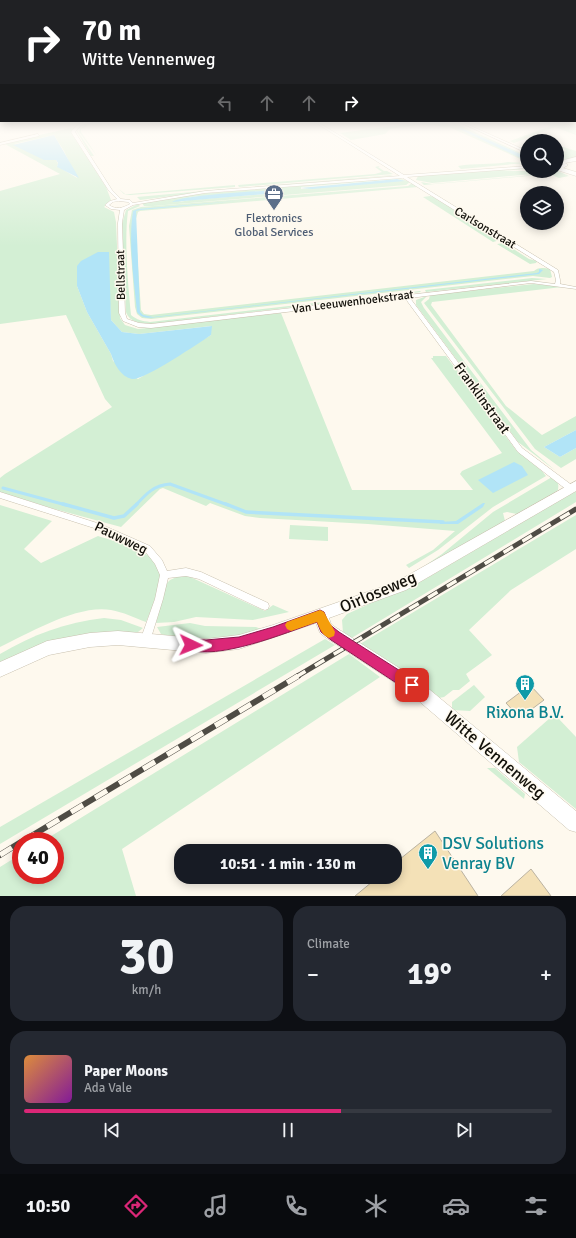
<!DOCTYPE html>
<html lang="en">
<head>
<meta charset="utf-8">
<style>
  :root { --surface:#171b24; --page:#242831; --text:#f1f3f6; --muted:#9ea1a6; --line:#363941; --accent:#db2777 }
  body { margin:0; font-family:Signika,sans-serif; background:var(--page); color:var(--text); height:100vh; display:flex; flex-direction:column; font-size:15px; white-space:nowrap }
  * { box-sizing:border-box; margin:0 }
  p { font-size:13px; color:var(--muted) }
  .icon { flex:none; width:22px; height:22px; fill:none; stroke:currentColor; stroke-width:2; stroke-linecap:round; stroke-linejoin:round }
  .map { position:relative; height:896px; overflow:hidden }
  .side { display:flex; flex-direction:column; gap:10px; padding:10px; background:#0d0f14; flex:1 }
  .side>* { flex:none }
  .banner { position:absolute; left:0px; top:0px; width:576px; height:122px; box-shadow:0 2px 10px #0003; background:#202124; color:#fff; overflow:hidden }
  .buttons { position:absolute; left:520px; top:134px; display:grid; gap:8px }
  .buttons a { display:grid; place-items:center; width:44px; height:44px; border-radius:50%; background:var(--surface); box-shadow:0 2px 10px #0003; font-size:20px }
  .speed { position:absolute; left:12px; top:832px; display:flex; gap:8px; font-size:20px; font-weight:700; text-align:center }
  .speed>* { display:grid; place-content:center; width:52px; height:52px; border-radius:50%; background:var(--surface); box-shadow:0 2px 10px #0003; line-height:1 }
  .speed .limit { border:6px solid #d22; background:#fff; color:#111 }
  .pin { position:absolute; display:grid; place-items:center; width:34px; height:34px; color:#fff; margin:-17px; border-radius:8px; box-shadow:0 2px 6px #0006 }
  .me { position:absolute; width:44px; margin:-22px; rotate:92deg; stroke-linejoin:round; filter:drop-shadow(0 0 3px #0008) }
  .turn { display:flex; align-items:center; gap:14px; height:84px; padding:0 16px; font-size:18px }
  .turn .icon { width:52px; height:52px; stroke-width:2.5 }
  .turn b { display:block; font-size:28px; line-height:34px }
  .lanes { display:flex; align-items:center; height:38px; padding:0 16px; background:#0003; justify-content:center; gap:20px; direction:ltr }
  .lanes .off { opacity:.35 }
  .big { font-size:30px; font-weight:700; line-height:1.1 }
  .side .tile { flex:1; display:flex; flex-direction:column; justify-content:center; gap:6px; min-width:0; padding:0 14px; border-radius:16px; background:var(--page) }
  .side .dial { align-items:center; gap:0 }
  .dial b { font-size:52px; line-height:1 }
  .song { display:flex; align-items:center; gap:12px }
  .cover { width:48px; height:48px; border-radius:6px; background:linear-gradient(135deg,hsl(30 70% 55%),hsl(290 70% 35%)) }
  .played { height:4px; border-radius:2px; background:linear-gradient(90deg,var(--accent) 60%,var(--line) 60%) }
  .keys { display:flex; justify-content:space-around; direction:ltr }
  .heat { display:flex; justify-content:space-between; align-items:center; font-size:22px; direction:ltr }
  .side .tiles { flex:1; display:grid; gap:10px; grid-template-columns:1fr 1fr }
  .tile:last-child { grid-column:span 2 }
  .trip { position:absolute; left:174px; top:844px; width:228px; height:40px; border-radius:16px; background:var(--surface); box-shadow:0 2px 10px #0003; font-weight:700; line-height:40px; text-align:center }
  .dock { display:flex; height:64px; justify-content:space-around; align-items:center; background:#090b0e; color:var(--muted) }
  .dock .icon { width:28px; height:28px }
  .dock .active { color:var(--accent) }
  .dock b { font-size:18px; color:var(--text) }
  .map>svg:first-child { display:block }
</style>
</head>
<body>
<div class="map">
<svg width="576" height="896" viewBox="0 0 576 896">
  <rect width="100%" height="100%" fill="#fef9ee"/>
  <g fill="#d3efd4" fill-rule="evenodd">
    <path d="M575,120l1,15 -21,-8 -41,16 -4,-2 41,-15 -15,-5z"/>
    <path d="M107,121l20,1 -36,2 -10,5v3l16,24 -18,-24 1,-3 5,-4 -6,3 -2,2 17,26h-3l-15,-26c8,-8 20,-8 31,-9z"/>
    <path d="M431,121h11l9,4 3,-1 -7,-3h4l76,35v1l-63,-28 58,29 5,4 -78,-35c-8,1 -8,-1 -15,-2 -5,-1 -6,2 -11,-1l-33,5 -5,5 -34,6 -11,-7z"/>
    <path d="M71,128l2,1 -1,5 34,53 5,13 -7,7 10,5 2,10 4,96 5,7 13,4 143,-16 71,177h121l-13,-16 2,-3 40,-18 -71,-95h2v-2h13l70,94 26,21 4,5 -53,31 -55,43 -29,18 -3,-3 27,-15 22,-19 -87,-7 -108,-6 -15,-2 -35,-13 -4,3 -43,-18 -3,1 -39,38 -70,-19 -51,-16v-14l5,-4 107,-67 -7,-8 -39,-84 -66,9v-133l60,-17 -57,-31zM54,135l10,16 13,27 -20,-12 1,-2 -2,-4h-10l-32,-16zM77,286l33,18 1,16 11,12 17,2 72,-8v9l-73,44 -25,-18 -2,-7 -24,-42z"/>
    <path d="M557,145l19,6v8l-12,1 -7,-3v-4l9,-2 -3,-2 -6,1z"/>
    <path d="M508,162l17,1 -64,6 -3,-3c17,-3 33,-1 50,-4z"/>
    <path d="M379,166h1l-2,1 6,4h3l6,3 -154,13 -1,-2 137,-11 7,-2 -7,-5z"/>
    <path d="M527,167v2l-26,2h47l-5,2 -111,10 -16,-3 2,-4z"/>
    <path d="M558,171l11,5 -10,2 -9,-4 -126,11 -3,-3 11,2 111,-10z"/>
    <path d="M393,175l-3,1 -150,12z"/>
    <path d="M400,178l10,4 -4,3 -253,21h-9l-2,-3 53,-9zM397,179l8,1 -104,9v-2zM277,190l1,3 -88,7 -11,2 12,-5z"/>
    <path d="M412,183l6,4 -278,24 -2,1 -3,10 6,88 3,4 7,1 383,-44c5,-4 9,-3 16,-2l2,8 -2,1 -17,-2 -382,43 -9,-1 -5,-4 -2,-7 -6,-81 3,-16 9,-3 267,-21z"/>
    <path d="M235,185v2l-105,8 -6,-1 -5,-5 6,5h5z"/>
    <path d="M236,188l-96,12 -3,-3z"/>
    <path d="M430,196l4,1 66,43 -7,2 -70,-45z"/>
    <path d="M138,204l2,2 -12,5c-4,31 0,72 3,104 6,5 11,6 19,7l270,-31 1,1 -270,32c-10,-1 -21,-1 -25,-12l-4,-88 4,-14z"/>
    <path d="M504,243l25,16 8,2 -1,2 -6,1 -33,-20z"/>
    <path d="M532,278l15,1 -121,13 -1,-2z"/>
    <path d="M534,284l28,3 -130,15 -1,3 75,101 36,29 34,-19v14l-32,17 16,10 16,-9v11l-15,9 -26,-19 -111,-146 5,-4 1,-4z"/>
    <path d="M427,296l-6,6 3,6 107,142 25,21 -38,-29 -102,-137v-5z"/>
    <path d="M552,477c6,4 7,6 6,13l-4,3 -37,21 -10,-2 -4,1 2,8 -80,48 -2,-2 19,-13 51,-42z"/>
    <path d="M576,491v11l-226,137 -7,-6 -1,-13 5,-6 80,-36z"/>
    <path d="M0,505l52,16 -28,28 17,14 57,-27c18,6 58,14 62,36 2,10 -9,40 -14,50 -11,-4 -23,-10 -35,-12 -33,-6 -82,23 -111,37z"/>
    <path d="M576,515v34l-65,41 -42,40 23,25 -26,19 4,7 -11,9h-6l-9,7 -5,1 -52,-38 -27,-16z"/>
    <path d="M290,525l38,2v14l-39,-2z"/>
    <path d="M181,575l7,1 77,35 8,-6 16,7 -36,8 -57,-3 -22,5 -18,1 10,-39 4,-4z"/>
    <path d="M104,618l17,2 22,8 -5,4 -6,2 -132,29v-9c32,-19 66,-32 104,-36z"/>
    <path d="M190,623l15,3 51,1 5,2c-23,10 -77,13 -100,5l-4,-7z"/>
    <path d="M325,639l10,6 -335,199v-17z"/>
    <path d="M349,654l31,23 -258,172 14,47h-136v-29l21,-13v21h34v-34h-12z"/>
    <path d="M474,685l11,12 -15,14 -18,-1v-8z"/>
    <path d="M557,717l19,20v72l-57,-47 -2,-15 33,-29z"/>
    <path d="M487,768h8l30,26 -1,5z"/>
  </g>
  <g fill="#b1e4f7">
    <path d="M457,128l7,1 63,28v4z"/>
    <path d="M54,135l25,43 -22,-11 1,-4 -2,-3h-12l-31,-15z"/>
    <path d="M397,179l8,2 -93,8 -12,-1z"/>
    <path d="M277,190l1,3 -106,9c9,-7 89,-11 105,-12z"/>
    <path d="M237,201l-97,9 -4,1 4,101 3,3 10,2 384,-44 2,-1v-3l4,1 -4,4 -382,43c-8,1 -15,2 -20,-5 -3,-33 -9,-68 -4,-101l5,-2z"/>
    <path d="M98,252h11l2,68 11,12 17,2 73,-8 -1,9c-12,8 -68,46 -79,44 -11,-2 -18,-15 -21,-25l-24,-42 -10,-26v-20l4,-5z"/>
    <path d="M576,430v18l-16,9 -16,-10z"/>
    <path d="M514,462l8,4 6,9 -35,18 -15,-13z"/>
    <path d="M483,503h2l-2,4 -25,17h-18v-2l16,-1z"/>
  </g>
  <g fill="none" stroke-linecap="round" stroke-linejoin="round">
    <g stroke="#b1e4f7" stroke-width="3">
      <path d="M3,488l63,17"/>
      <path d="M136,505c10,-11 18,-20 34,-21l58,21"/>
    </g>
    <g stroke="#b1e4f7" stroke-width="3.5">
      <path d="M63,504l51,14 10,-2 13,-12"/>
      <path d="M226,504l20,8 197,10"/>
    </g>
  </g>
  <g fill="#f4e1b7" stroke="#bab2a1">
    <path d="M530,685l14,15 -24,18 -14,-15z"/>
    <path d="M435,831l43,65h-123l23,-19h17v-14z"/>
    <path d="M531,869l20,27h-50z"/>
  </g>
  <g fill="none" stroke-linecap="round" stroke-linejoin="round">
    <defs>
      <g id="street">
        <path d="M91,121h8l-18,4 -6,7 37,58 9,9 9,1 3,3 72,-12 195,-15 -87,-55h3l88,54 123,-9v2l-120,9 151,93 2,10v4l16,3v2l-45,-6 -121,15 112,150 51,38 1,2 -1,2h-6l-49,-38 -113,-154 -254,30 -13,-1 -15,-6 -4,-8 -1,-90 2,-13 -9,-1 -6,-4 5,-4 7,-2 -8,-8 -38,-59c5,-8 12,-10 20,-11zM403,178l151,94 2,8 -1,4 -24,-3 -380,43 -12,-1 -12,-4 -2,-6 -3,-90 2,-13 9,-5 72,-12zM119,201l9,1 2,2c-7,4 -14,6 -21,1l4,-3z"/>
        <path d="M457,121h3l67,30v2z"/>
        <path d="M38,134l1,2 -39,9v-2z"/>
        <path d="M0,492l100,32 50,22 12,14 5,11 19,-3 15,4 67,31 1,3 -1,3 -3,1 -3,-1 -63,-30 -13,-3 -18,2 -5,21 -13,42 -2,3 -3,1 -3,-1 -2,-3 15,-42 5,-24 -5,-11 -11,-14 -50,-22 -94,-30z"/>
      </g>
      <g id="secondary">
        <path d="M576,157v4l-11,2 3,2 -5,3 13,4v4l-19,-6v-4l3,-1 -3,-2v-4l3,2z"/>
        <path d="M576,481v10l-170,99 -77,28 2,6 4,3 83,53 158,131v21l-7,-2 -163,-140 -81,-53 -5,-4 -4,-10 -77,26 -33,4 -88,-8 -28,2 -41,8 -49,22v-15l47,-21 43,-8 28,-2 88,8 33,-4 34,-10 123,-43z"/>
      </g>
    </defs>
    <use href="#street" stroke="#c9c1af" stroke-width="1"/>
    <use href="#secondary" stroke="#c9c1af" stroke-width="1"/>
    <use href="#street" fill="#fff" fill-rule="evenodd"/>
    <use href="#secondary" fill="#fff" fill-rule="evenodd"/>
    <defs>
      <path id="rail-far1" d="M296,677l280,-168"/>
      <g id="rail">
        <path d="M23,841l275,-165"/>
        <path d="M0,855l21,-13"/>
      </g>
    </defs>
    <use href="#rail-far1" stroke="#4f4c45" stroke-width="5"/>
    <use href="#rail" stroke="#4f4c45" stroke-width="6"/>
    <use href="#rail-far1" stroke="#fef9ee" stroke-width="3.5" stroke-dasharray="11" stroke-linecap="butt"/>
    <use href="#rail" stroke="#fef9ee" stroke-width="5" stroke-dasharray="14" stroke-linecap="butt"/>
  </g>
  <linearGradient id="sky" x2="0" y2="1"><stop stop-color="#92c7ee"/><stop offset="0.49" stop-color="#fffcf7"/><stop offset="1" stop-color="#fffcf7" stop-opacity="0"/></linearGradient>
  <rect width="576" height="246" fill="url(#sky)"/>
  <path fill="#db2777" stroke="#8e194d" d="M320,610l4,2 5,12 10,8 77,49 2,4 -2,5 -4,2 -5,-2 -76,-50 -10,-8 -4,-10c-32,11 -99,39 -131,27l-2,-4 2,-4 5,-2 15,1 33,-3 34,-10z"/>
  <path fill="#f59e0b" d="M320,610l4,2c3,7 8,13 11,20l-1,4 -5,2c-7,-3 -9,-9 -12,-16l-26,9 -4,-2 -2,-4 2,-3z"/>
  <defs>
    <symbol id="office-pin" viewBox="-11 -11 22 30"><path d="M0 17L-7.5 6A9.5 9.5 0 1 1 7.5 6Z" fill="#5c6f8a" stroke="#fef9ee"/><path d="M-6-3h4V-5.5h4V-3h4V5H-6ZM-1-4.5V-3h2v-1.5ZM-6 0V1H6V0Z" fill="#fff"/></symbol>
    <symbol id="building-pin" viewBox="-11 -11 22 30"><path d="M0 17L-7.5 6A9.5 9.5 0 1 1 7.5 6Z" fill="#0f9aa8" stroke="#fef9ee"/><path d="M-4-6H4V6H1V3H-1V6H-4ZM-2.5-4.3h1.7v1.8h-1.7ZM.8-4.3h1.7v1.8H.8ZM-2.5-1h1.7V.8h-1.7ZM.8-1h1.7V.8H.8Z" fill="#fff"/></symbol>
  </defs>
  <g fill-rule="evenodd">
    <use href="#office-pin" x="263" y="183" width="22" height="30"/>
    <use href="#building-pin" x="514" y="673" width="22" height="30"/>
    <use href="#building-pin" x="417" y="842" width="22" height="30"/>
  </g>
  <g text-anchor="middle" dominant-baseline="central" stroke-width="3" stroke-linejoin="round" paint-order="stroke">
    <g font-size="12" fill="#4e5e75" stroke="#fef9ee">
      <text x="274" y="218">Flextronics<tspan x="274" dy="14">Global Services</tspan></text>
    </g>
    <g font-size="12" fill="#12100a" stroke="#fef9ee">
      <text transform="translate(485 228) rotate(31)">Carlsonstraat</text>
      <text transform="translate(121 275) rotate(-91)">Bellstraat</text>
      <text transform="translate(353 302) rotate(-7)">Van Leeuwenhoekstraat</text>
    </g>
    <g font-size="14" fill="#12100a" stroke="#fef9ee">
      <text transform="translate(482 398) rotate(54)">Franklinstraat</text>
      <text transform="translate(121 538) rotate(26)">Pauwweg</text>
    </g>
    <g font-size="17" fill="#12100a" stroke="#fef9ee">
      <text transform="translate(378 592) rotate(-23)">Oirloseweg</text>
      <text transform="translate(495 755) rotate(40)">Witte Vennenweg</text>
    </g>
    <g font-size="17" fill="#0d838f" stroke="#fef9ee">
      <text x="525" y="712">Rixona B.V.</text>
      <text x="442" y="843" text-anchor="start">DSV Solutions<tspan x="442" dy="20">Venray BV</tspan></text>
    </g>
  </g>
</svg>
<div class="buttons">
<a><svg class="icon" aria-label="search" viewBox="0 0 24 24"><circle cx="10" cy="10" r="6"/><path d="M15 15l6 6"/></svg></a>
<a><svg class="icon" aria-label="layers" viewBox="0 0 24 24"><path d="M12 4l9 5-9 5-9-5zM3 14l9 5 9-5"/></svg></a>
</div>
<div class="speed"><div class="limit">40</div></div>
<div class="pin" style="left:412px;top:685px;background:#d93025"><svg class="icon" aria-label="arrive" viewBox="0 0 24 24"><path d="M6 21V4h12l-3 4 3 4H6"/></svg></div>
<svg class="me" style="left:191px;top:645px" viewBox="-20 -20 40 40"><path d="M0-17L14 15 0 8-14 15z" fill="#db2777" stroke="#fff" stroke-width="4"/></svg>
<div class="trip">10:51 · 1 min · 130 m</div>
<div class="banner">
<div class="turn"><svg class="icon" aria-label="right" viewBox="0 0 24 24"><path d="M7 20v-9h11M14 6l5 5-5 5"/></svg><div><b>70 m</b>Witte Vennenweg</div></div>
<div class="lanes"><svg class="icon off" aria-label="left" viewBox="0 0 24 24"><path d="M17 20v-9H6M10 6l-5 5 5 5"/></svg><svg class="icon off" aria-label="ahead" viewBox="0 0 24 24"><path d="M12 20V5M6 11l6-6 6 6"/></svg><svg class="icon off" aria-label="ahead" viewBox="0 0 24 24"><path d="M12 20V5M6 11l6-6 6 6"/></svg><svg class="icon" aria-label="right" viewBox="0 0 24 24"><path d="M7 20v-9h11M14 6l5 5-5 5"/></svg></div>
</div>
</div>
<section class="side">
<div class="tiles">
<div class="tile dial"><b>30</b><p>km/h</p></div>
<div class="tile"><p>Climate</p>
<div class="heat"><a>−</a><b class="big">19°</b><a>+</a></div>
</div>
<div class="tile">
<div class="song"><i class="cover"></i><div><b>Paper Moons</b><p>Ada Vale</p></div></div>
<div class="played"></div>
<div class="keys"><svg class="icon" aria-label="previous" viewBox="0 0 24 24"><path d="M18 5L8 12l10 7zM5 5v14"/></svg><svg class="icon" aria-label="pause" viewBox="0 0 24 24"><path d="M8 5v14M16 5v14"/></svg><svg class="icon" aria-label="next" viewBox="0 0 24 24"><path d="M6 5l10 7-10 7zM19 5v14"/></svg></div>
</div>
</div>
</section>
<nav class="dock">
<b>10:50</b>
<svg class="icon active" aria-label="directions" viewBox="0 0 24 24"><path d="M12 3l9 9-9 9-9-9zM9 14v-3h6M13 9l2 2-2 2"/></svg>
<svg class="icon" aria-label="music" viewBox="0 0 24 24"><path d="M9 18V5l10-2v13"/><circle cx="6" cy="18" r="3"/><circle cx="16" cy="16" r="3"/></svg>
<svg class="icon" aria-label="phone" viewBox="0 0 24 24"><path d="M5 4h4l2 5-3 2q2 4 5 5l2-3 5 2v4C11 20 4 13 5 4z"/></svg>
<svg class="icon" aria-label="climate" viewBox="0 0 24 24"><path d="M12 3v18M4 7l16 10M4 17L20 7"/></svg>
<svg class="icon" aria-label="car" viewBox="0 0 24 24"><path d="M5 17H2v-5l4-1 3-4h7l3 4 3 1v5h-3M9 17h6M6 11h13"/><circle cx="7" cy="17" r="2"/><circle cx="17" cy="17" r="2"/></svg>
<svg class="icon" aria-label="filters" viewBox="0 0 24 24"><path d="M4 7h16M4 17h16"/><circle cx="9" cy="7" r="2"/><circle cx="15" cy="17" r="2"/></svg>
</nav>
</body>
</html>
